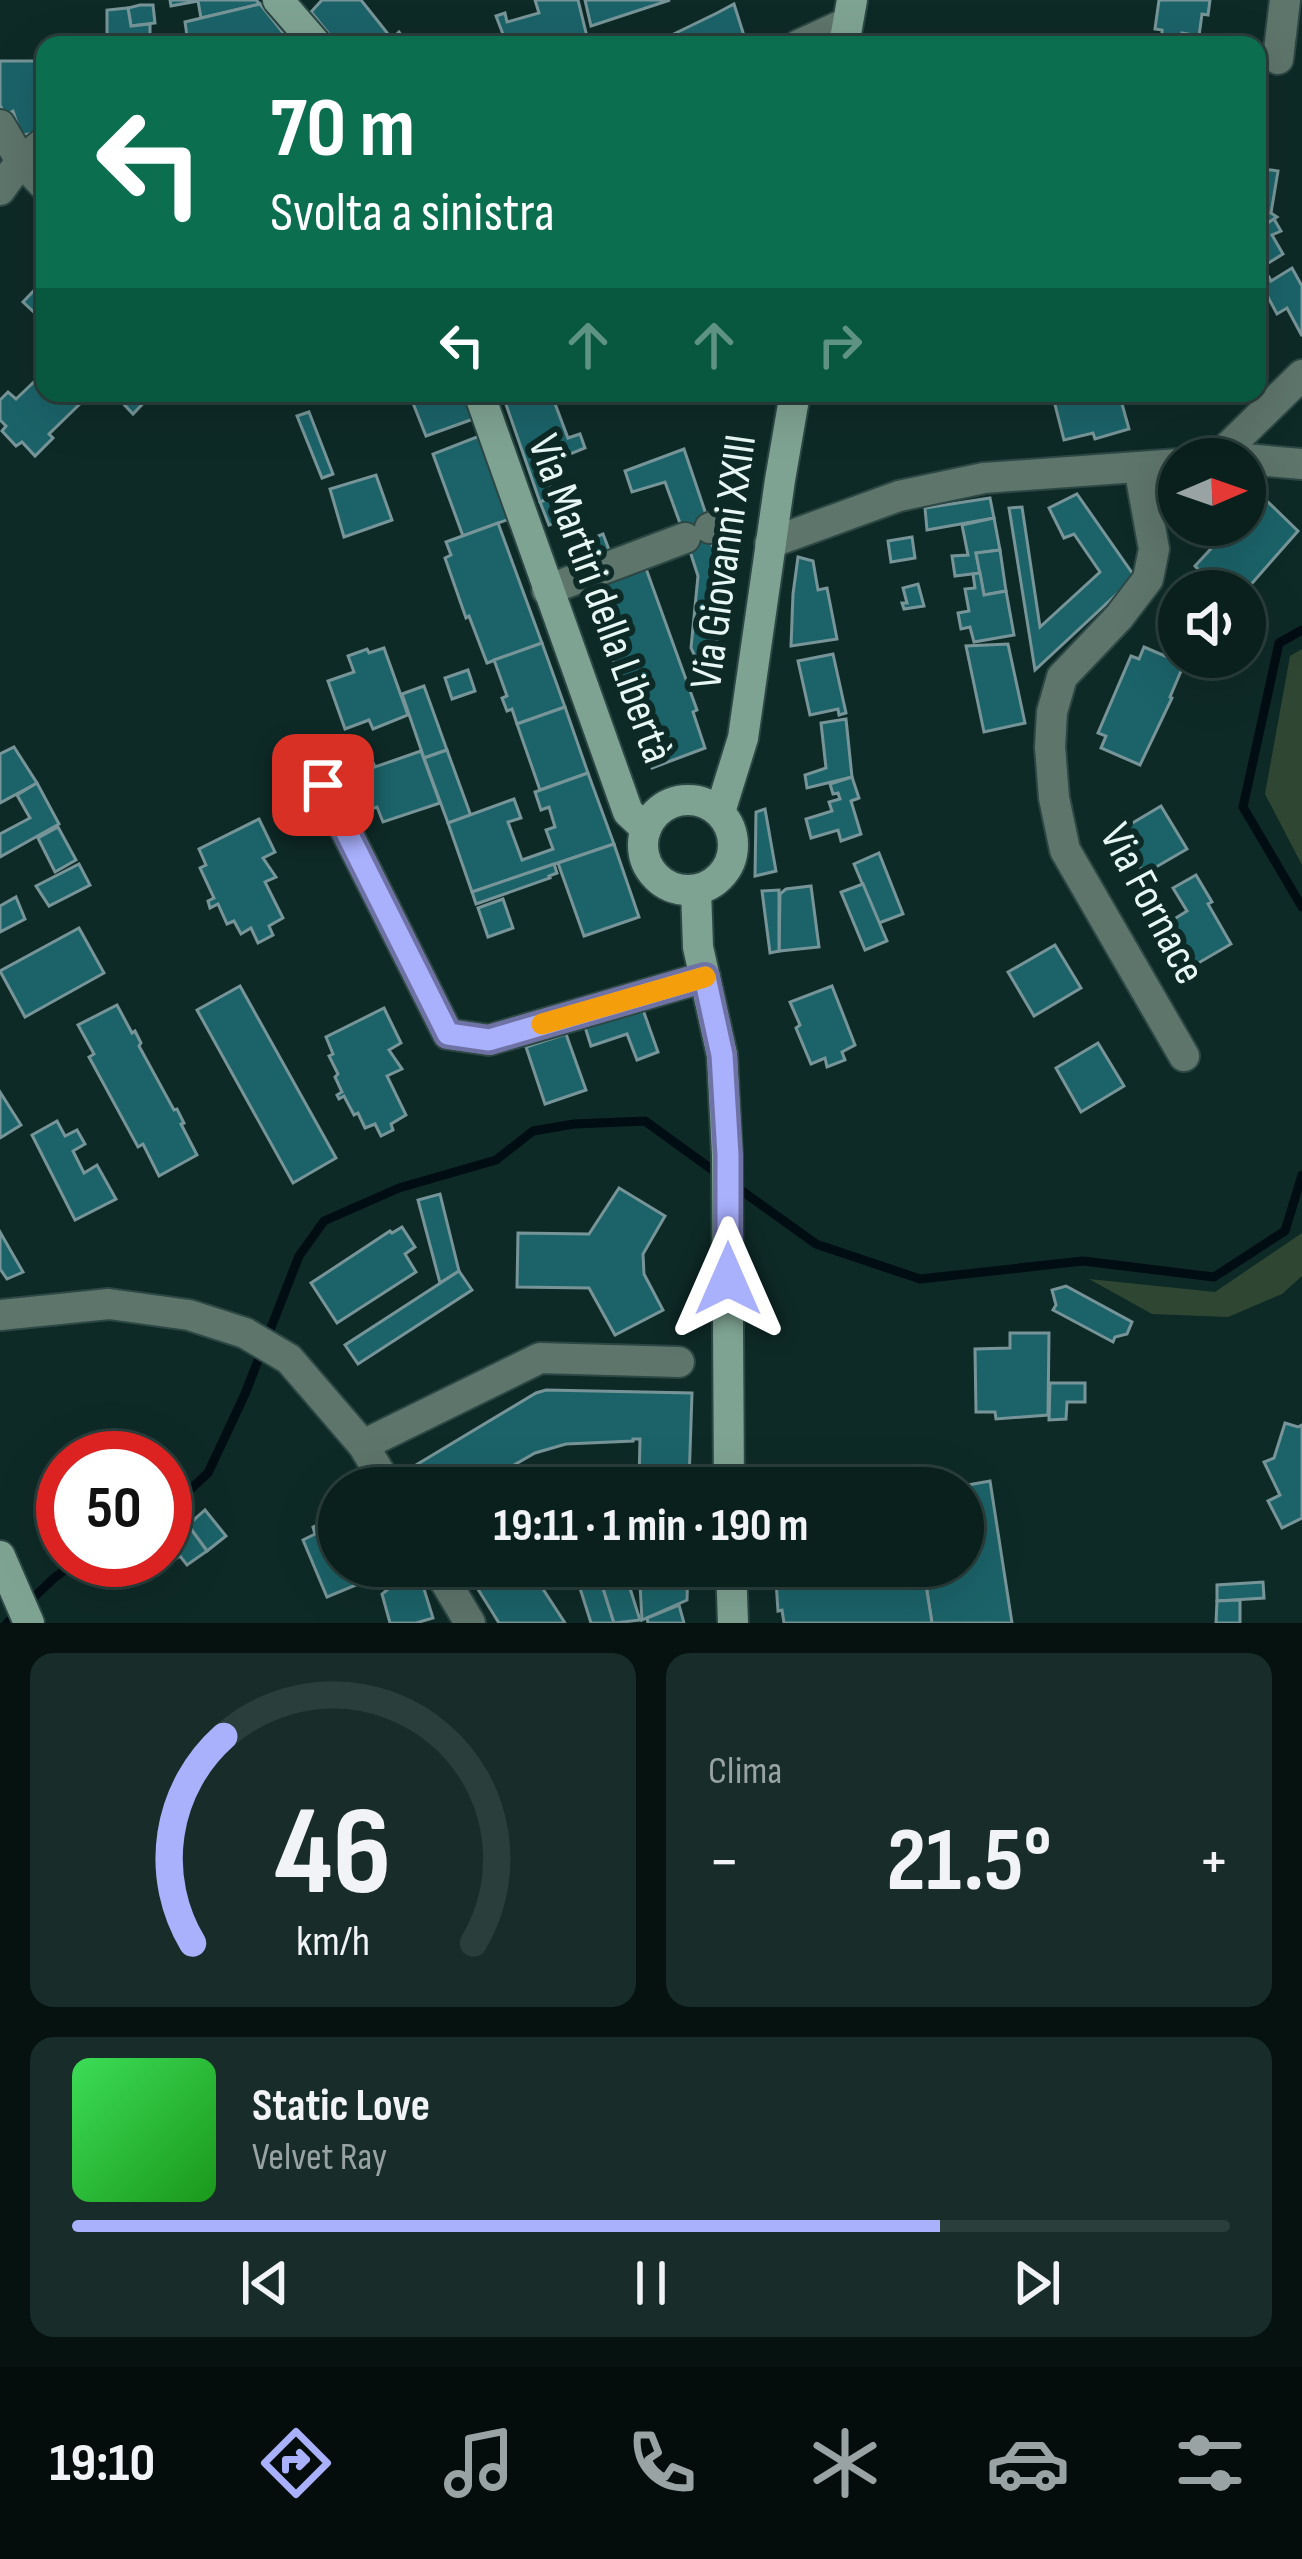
<!DOCTYPE html>
<html lang="it">
<head>
<meta charset="utf-8">
<style>
  :root { --surface:#0a201d; --page:#182d2a; --text:#f1f3f6; --muted:#99a3a4; --line:#2a3e3b; --accent:#a9b0fc }
  body { margin:0; font-family:"Sofia Sans Condensed",sans-serif; background:var(--page); color:var(--text); height:100vh; display:flex; flex-direction:column; font-size:45px; white-space:nowrap }
  * { box-sizing:border-box; margin:0 }
  p { font-size:39px; color:var(--muted) }
  .icon { flex:none; width:66px; height:66px; fill:none; stroke:currentColor; stroke-width:2; stroke-linecap:round; stroke-linejoin:round }
  .map { position:relative; height:1623px; overflow:hidden }
  .side { display:flex; flex-direction:column; gap:30px; padding:30px; background:#061210; flex:1 }
  .side>* { flex:none }
  .hud { position:absolute; left:36px; top:36px; width:1230px; height:366px; border-radius:24px; box-shadow:0 12px 48px #0002,0 0 0 3px var(--line); background:#0b6e4f; color:#fff; overflow:hidden }
  .needle { width:78px; rotate:88deg }
  .tools { position:absolute; left:1158px; top:438px; display:grid; gap:24px }
  .tools a { display:grid; place-items:center; width:108px; height:108px; border-radius:50%; background:var(--surface); box-shadow:0 12px 48px #0002,0 0 0 3px var(--line); font-size:60px }
  .speed { position:absolute; left:36px; top:1431px; display:flex; gap:24px; font-size:60px; font-weight:700; text-align:center }
  .speed>* { display:grid; place-content:center; width:156px; height:156px; border-radius:50%; background:var(--surface); box-shadow:0 12px 48px #0002,0 0 0 3px var(--line); line-height:1 }
  .speed .limit { border:18px solid #d22; background:#fff; color:#111 }
  .pin { position:absolute; display:grid; place-items:center; width:102px; height:102px; color:#fff; margin:-51px; border-radius:24px; box-shadow:0 6px 18px #0006 }
  .me { position:absolute; width:132px; margin:-66px; rotate:0deg; stroke-linejoin:round; filter:drop-shadow(0 0 9px #0008) }
  .turn { display:flex; align-items:center; gap:42px; height:252px; padding:0 36px; font-size:54px }
  .turn .icon { width:156px; height:156px; stroke-width:2.5 }
  .turn b { display:block; font-size:84px; line-height:102px }
  .lanes { display:flex; align-items:center; height:114px; padding:0 36px; background:#0003; justify-content:center; gap:60px; direction:ltr }
  .lanes .off { opacity:.35 }
  .big { font-size:90px; font-weight:700; line-height:1.1 }
  .side .tile { flex:1; display:flex; flex-direction:column; justify-content:center; gap:18px; min-width:0; padding:0 42px; border-radius:24px; background:var(--page) }
  .side .dial { align-items:center; gap:0 }
  .dial svg { height:312px; overflow:visible; fill:none; stroke:var(--line); stroke-width:7; stroke-linecap:round; text-anchor:middle }
  .dial text { fill:var(--text); stroke:none }
  .song { display:flex; align-items:center; gap:36px }
  .cover { width:144px; height:144px; border-radius:18px; background:linear-gradient(135deg,hsl(130 70% 55%),hsl(120 70% 35%)) }
  .played { height:12px; border-radius:6px; background:linear-gradient(90deg,var(--accent) 75%,var(--line) 75%) }
  .keys { display:flex; justify-content:space-around; direction:ltr }
  .heat { display:flex; justify-content:space-between; align-items:center; font-size:66px; direction:ltr }
  .side .tiles { flex:1; display:grid; gap:30px; grid-template-columns:1fr 1fr }
  .tile:last-child { grid-column:span 2 }
  .trip { position:absolute; left:318px; top:1467px; width:666px; height:120px; border-radius:60px; background:var(--surface); box-shadow:0 12px 48px #0002,0 0 0 3px var(--line); font-weight:700; line-height:120px; text-align:center }
  .tab-bar { display:flex; height:192px; justify-content:space-around; align-items:center; background:#040d0c; color:var(--muted) }
  .tab-bar .icon { width:84px; height:84px }
  .tab-bar .current { color:var(--accent) }
  .tab-bar b { font-size:54px; color:var(--text) }
  .map>svg:first-child { display:block }
</style>
</head>
<body>
<div class="map">
<svg width="1302" height="1623" viewBox="0 0 1302 1623">
  <rect width="100%" height="100%" fill="#0e2a27"/>
  <g fill="#2f4732">
    <path d="M1302,649v216l-37,-71 25,-138z"/>
    <path d="M1302,1233v43l-20,18 -54,23 -76,-3 -63,-35 126,13z"/>
  </g>
  <g fill="none" stroke-linecap="round" stroke-linejoin="round">
    <g stroke="#000d13" stroke-width="9">
      <path d="M1302,630l-23,13 -36,164 59,100"/>
      <path d="M735,1186l81,58 104,35 163,-18 131,16 71,-46 17,-56"/>
      <path d="M165,1513l43,-40 37,-79 54,-138 25,-35 75,-33 97,-28 37,-29 41,-7 71,-3 76,55"/>
      <path d="M7,1623l47,-45 24,-18"/>
    </g>
  </g>
  <g fill="#1b6369" stroke="#779598" stroke-width="3">
    <path d="M170,0h86l4,4 -59,14 -3,-17 -27,5z"/>
    <path d="M322,0h39l31,39 7,-7 10,13h-71l-27,-33z"/>
    <path d="M535,0h43l11,45 -83,-3 -10,-26 9,-3 2,9 32,-9z"/>
    <path d="M585,0h85l-79,26z"/>
    <path d="M1159,0h51l-2,15 -6,-1 -3,22 -17,-3 -1,7 -19,-4v-6l-7,-1z"/>
    <path d="M260,4l33,41h-54l-7,-9 -44,7 -3,-21z"/>
    <path d="M734,4l13,41h-96l66,-32z"/>
    <path d="M140,5h13l2,18 -24,3 -3,-18z"/>
    <path d="M128,8l3,18 19,-2v21h-43v-35z"/>
    <path d="M0,61h35l10,43v28l-24,3 -8,-24 -8,4 -5,-10z"/>
    <path d="M1257,168l21,3 -7,42 6,4 -9,6 -11,-10z"/>
    <path d="M1274,219l7,12 -9,4 11,19 -18,11 -8,-15v-20z"/>
    <path d="M1292,268l10,18v50l-15,-28 -10,6 -17,-32 9,-5 2,4z"/>
    <path d="M45,279v30l-7,7 -15,-14z"/>
    <path d="M38,378l7,7v8h33l6,7 -35,34 4,4 -18,18 -13,-14 -6,4 -14,-15 4,-5 -6,-6v-20l8,-8 8,7z"/>
    <path d="M121,393h32l-20,21 -16,-17z"/>
    <path d="M409,393h57l10,25 -50,18z"/>
    <path d="M502,393h49l17,45 12,-4 5,14 -42,17 11,32 -14,5z"/>
    <path d="M1052,393h67l10,36 -34,10 -2,-6 -29,7z"/>
    <path d="M309,412l24,62 -11,4 -25,-62z"/>
    <path d="M482,435l30,83 -49,18 -30,-82z"/>
    <path d="M684,449l29,86 -25,10 -23,-63 -33,10 -7,-21z"/>
    <path d="M376,475l16,45 -48,17 -14,-48z"/>
    <path d="M566,492l10,23 -27,10 -9,-23z"/>
    <path d="M1077,494l58,83 -100,93 -26,-162 13,-1 18,120 60,-55 -26,-38 -10,4 -15,-30z"/>
    <path d="M990,498l4,20 -67,12 -2,-22z"/>
    <path d="M1267,501l31,30 -51,58 -45,2 -10,-9 9,-10 -6,-6 38,-41h12v-13l6,-7 7,6z"/>
    <path d="M994,518l6,32 -24,3 4,20 -25,3 -3,-20 16,-1 -6,-30z"/>
    <path d="M498,523l44,120 -55,20 -18,-47 -3,2 -21,-60 6,-3 -5,-13z"/>
    <path d="M603,534l8,21 -25,10 -8,-21z"/>
    <path d="M709,536l11,33 2,36 -6,44 3,1 -2,19h-16l-10,-21 7,-72 -10,-31z"/>
    <path d="M912,537l3,21 -24,4 -3,-21z"/>
    <path d="M1000,550l6,41 -22,4 -8,-42z"/>
    <path d="M798,557l15,4 5,29 9,-2 10,51 -46,7 2,-52z"/>
    <path d="M644,563l53,147 -4,2 12,36 -53,20 -66,-183z"/>
    <path d="M980,573l4,22 22,-4 8,44 -40,7 -4,-15 -9,2 -3,-16 11,-2 -4,-22 10,-1 -2,-14z"/>
    <path d="M918,584l6,22 -20,3 -2,-6h5l-4,-15z"/>
    <path d="M542,643l23,64 -48,17 -5,-15 -5,2 -5,-13 5,-2 -13,-36z"/>
    <path d="M1008,644l17,79 -41,9 -18,-86z"/>
    <path d="M1144,647l40,17 -14,33 2,1 -32,67 -39,-17 5,-12 -8,-3 33,-77 8,3z"/>
    <path d="M384,648l24,67 -35,14 -4,-9 -24,9 -17,-48 26,-9 -6,-16 19,-7 2,4z"/>
    <path d="M833,654l13,59 -7,2 -1,-6 -28,6 -12,-54z"/>
    <path d="M468,670l7,21 -23,8 -7,-21z"/>
    <path d="M424,686l23,64 -23,8 -22,-64z"/>
    <path d="M565,707l23,66 -48,17 -23,-66z"/>
    <path d="M846,719l6,58 -45,11 -2,-13 21,-7 -5,-45z"/>
    <path d="M14,747l23,36 -37,20v-49z"/>
    <path d="M447,750l24,66 -23,7 -24,-65z"/>
    <path d="M421,751l19,52 -57,19 -6,-15 -9,3 -16,-45 19,-7 4,9z"/>
    <path d="M588,773l26,71 -142,48 -24,-69 66,-24 7,19 -13,4 14,38 31,-11 -7,-19 9,-3 -6,-20 -8,3 -6,-18z"/>
    <path d="M852,777l7,21 -8,3 10,33 -20,7 -3,-11 -27,8 -5,-19 26,-8 -3,-9 11,-3 -2,-6 -5,1 -3,-10z"/>
    <path d="M37,783l22,41 -59,33v-23l30,-16 -13,-23z"/>
    <path d="M1161,806l26,43 -43,25 -25,-43z"/>
    <path d="M765,809l11,62 -21,5 1,-64z"/>
    <path d="M259,819l16,33 -12,6 13,19 -11,5 18,36 -14,8 4,9 -15,8 -7,-15 -10,6 -7,-13 -7,3 -9,-20 -8,4 -2,-7 6,-3 -14,-30 6,-3 -7,-16z"/>
    <path d="M58,827l18,33 -21,12 -17,-34z"/>
    <path d="M614,844l25,73 -55,19 -26,-73z"/>
    <path d="M879,853l24,61 -24,9 -25,-59z"/>
    <path d="M79,864l11,21 -41,21 -13,-20z"/>
    <path d="M554,864l3,9 -8,3 1,2 -74,26 -4,-12z"/>
    <path d="M1196,875l16,27 -4,2 23,40 -43,25 -25,-43 24,-15 -14,-23z"/>
    <path d="M863,884l24,57 -22,9 -24,-58z"/>
    <path d="M811,886l8,61 -40,4 1,-57 6,-5z"/>
    <path d="M779,890v61l-9,2 -8,-62z"/>
    <path d="M16,897l9,22 -25,13v-26z"/>
    <path d="M503,899l10,29 -25,9 -10,-29z"/>
    <path d="M79,928l25,45 -79,44 -25,-46z"/>
    <path d="M1055,945l26,43 -47,28 -26,-44z"/>
    <path d="M240,986l96,172 -43,25 -96,-173z"/>
    <path d="M832,986l23,59 -13,7 3,8 -18,7 -2,-9 -14,6 -15,-36 4,-3 -10,-23z"/>
    <path d="M117,1005l15,28 3,-2 6,12 -2,3 35,64 3,-1 7,14 -3,1 16,31 -38,21 -16,-32 -5,3 -49,-90 5,-3 -16,-29z"/>
    <path d="M642,1007l16,45 -21,8 -10,-26 -36,12 -6,-19z"/>
    <path d="M384,1008l17,35 -12,7 13,19 -15,7 19,39 -15,9 2,6 -12,6 -6,-12 -10,4 -7,-15 -4,2 -10,-19 -5,3 -2,-4 5,-3 -7,-15 3,-3 -9,-18 4,-2 -7,-17z"/>
    <path d="M566,1034l20,56 -41,14 -19,-57z"/>
    <path d="M1098,1043l26,43 -43,26 -25,-44z"/>
    <path d="M0,1092l21,33 -21,13z"/>
    <path d="M57,1121l8,15 12,-6 8,14 -12,7 11,22 13,-8 19,34 -41,21 -43,-85z"/>
    <path d="M619,1188l46,28 -22,38 1,20 19,36 -48,25 -26,-47 -72,-1 1,-54 71,1z"/>
    <path d="M440,1194l19,77 -19,12 -22,-83z"/>
    <path d="M402,1227l13,20 -10,7 11,18 -79,51 -26,-40 79,-52 2,2z"/>
    <path d="M0,1232l23,40 -16,7 -7,-10z"/>
    <path d="M459,1271l13,19 -114,74 -13,-19z"/>
    <path d="M1066,1286l66,36 -5,12 -12,3 -2,5 -60,-32 3,-5 -4,-15z"/>
    <path d="M1010,1333h39l-1,82 -52,4 -1,-7h-19l-1,-63 35,-1z"/>
    <path d="M1050,1383h35v19h-18l-1,17 -17,1z"/>
    <path d="M546,1390l146,3 -3,89 -50,-1 1,-42h-7v2l-67,3 -31,9 -61,35h-58l-10,-17 130,-78z"/>
    <path d="M1285,1423l13,4 4,-2v93l-20,10 -14,-27 12,-6 -16,-33 10,-4z"/>
    <path d="M990,1481l22,142h-80l-9,-57h40v-78h-12z"/>
    <path d="M205,1510l21,26 -19,15 -19,-26z"/>
    <path d="M339,1516v50h29l5,12 -46,19 -24,-57 12,-6 -2,-7z"/>
    <path d="M188,1525l19,26 -20,14 -7,-9 -26,17 -10,-13h21v-24z"/>
    <path d="M472,1566h56l37,57h-66l-33,-53z"/>
    <path d="M573,1566h23l18,57h-23z"/>
    <path d="M596,1566h27l17,54 -26,3z"/>
    <path d="M639,1566h49l-1,34 -45,20z"/>
    <path d="M775,1566h148l9,57h-148l-2,-13 -4,1z"/>
    <path d="M420,1576l13,42 -17,5h-26l-8,-29 10,-8z"/>
    <path d="M1263,1582l1,16 -47,3v-16z"/>
    <path d="M1240,1600v23h-24l1,-22z"/>
    <path d="M679,1605l5,18h-36l-1,-5z"/>
  </g>
  <g fill="none" stroke-linecap="round" stroke-linejoin="round">
    <defs>
      <g id="street">
        <path d="M799,45l48,-22"/>
        <path d="M1278,59l7,-59"/>
        <path d="M0,125l21,36 24,25"/>
        <path d="M0,190l21,-29 24,-19"/>
        <path d="M1216,459l86,-84"/>
        <path d="M1245,459l57,5"/>
        <path d="M1139,467l15,82 -6,30 -29,38 -57,60 -10,35 -2,35 4,51 11,52 119,206"/>
        <path d="M710,528l8,-3"/>
        <path d="M770,543l129,-47 85,-18 195,-14"/>
        <path d="M547,590l138,-52"/>
        <path d="M323,785l125,249 41,6 216,-63"/>
        <path d="M0,1315l109,-11 80,11 56,18 44,26 74,86 26,43"/>
        <path d="M363,1445l177,-87 139,4"/>
        <path d="M436,1566l34,57"/>
      </g>
      <g id="secondary">
        <path d="M278,0l39,45"/>
        <path d="M844,45l8,-45"/>
        <path d="M479,393l149,419 18,17"/>
        <circle cx="688" cy="845" r="45"/>
        <path d="M720,812l23,-74 37,-258 15,-87"/>
        <path d="M696,890l2,57 24,108 5,100 2,333"/>
        <path d="M0,1556l29,67"/>
        <path d="M731,1566l2,57"/>
      </g>
    </defs>
    <use href="#street" stroke="#2c4744" stroke-width="34"/>
    <use href="#secondary" stroke="#2c4744" stroke-width="34"/>
    <use href="#street" stroke="#5e756b" stroke-width="30"/>
    <use href="#secondary" stroke="#7fa393" stroke-width="30"/>
  </g>
  <g fill="none" stroke-linecap="round" stroke-linejoin="round">
    <defs>
      <path id="route" d="M323,785l125,249 41,6 216,-63 17,78 6,100v124"/>
    </defs>
    <use href="#route" stroke="#6e72a4" stroke-width="30"/>
    <use href="#route" stroke="#a9b0fc" stroke-width="21"/>
    <path stroke="#f59e0b" stroke-width="21" d="M542,1024l163,-47"/>
  </g>
  <g text-anchor="middle" dominant-baseline="central" stroke-width="12" stroke-linejoin="round" paint-order="stroke">
    <g font-size="45" fill="#e7f7f4" stroke="#0e2a27">
      <text transform="translate(724 562) rotate(-82)">Via Giovanni XXIII</text>
      <text transform="translate(600 599) rotate(70)">Via Martiri della Libertà</text>
      <text transform="translate(1152 904) rotate(62)">Via Fornace</text>
    </g>
  </g>
</svg>
<div class="tools">
<a><svg class="needle" viewBox="-14 -14 28 28"><path d="M0-13l5 13h-10z" fill="#e53935"/><path d="M0 13l5-13h-10z" fill="#99a3a4"/></svg></a>
<a><svg class="icon" aria-label="sound" viewBox="0 0 24 24"><path d="M4 9h4l5-4v14l-5-4H4zM17 9q2 3 0 6"/></svg></a>
</div>
<div class="speed"><div class="limit">50</div></div>
<div class="pin" style="left:323px;top:785px;background:#d93025"><svg class="icon" aria-label="arrive" viewBox="0 0 24 24"><path d="M6 21V4h12l-3 4 3 4H6"/></svg></div>
<svg class="me" style="left:728px;top:1279px" viewBox="-20 -20 40 40"><path d="M0-17L14 15 0 8-14 15z" fill="#a9b0fc" stroke="#fff" stroke-width="4"/></svg>
<div class="trip">19:11 · 1 min · 190 m</div>
<div class="hud">
<div class="turn"><svg class="icon" aria-label="left" viewBox="0 0 24 24"><path d="M17 20v-9H6M10 6l-5 5 5 5"/></svg><div><b>70 m</b>Svolta a sinistra</div></div>
<div class="lanes"><svg class="icon" aria-label="left" viewBox="0 0 24 24"><path d="M17 20v-9H6M10 6l-5 5 5 5"/></svg><svg class="icon off" aria-label="ahead" viewBox="0 0 24 24"><path d="M12 20V5M6 11l6-6 6 6"/></svg><svg class="icon off" aria-label="ahead" viewBox="0 0 24 24"><path d="M12 20V5M6 11l6-6 6 6"/></svg><svg class="icon off" aria-label="right" viewBox="0 0 24 24"><path d="M7 20v-9h11M14 6l5 5-5 5"/></svg></div>
</div>
</div>
<section class="side">
<div class="tiles">
<div class="tile dial"><svg viewBox="0 0 100 80">
<path d="M14 69A42 42 0 1 1 86 69"/>
<path d="M14 69A42 42 0 0 1 22 16" stroke="#a9b0fc"/>
<text x="50" y="56" font-size="32" font-weight="700">46</text>
<text x="50" y="72" font-size="11">km/h</text>
</svg></div>
<div class="tile"><p>Clima</p>
<div class="heat"><a>−</a><b class="big">21.5°</b><a>+</a></div>
</div>
<div class="tile">
<div class="song"><i class="cover"></i><div><b>Static Love</b><p>Velvet Ray</p></div></div>
<div class="played"></div>
<div class="keys"><svg class="icon" aria-label="previous" viewBox="0 0 24 24"><path d="M18 5L8 12l10 7zM5 5v14"/></svg><svg class="icon" aria-label="pause" viewBox="0 0 24 24"><path d="M8 5v14M16 5v14"/></svg><svg class="icon" aria-label="next" viewBox="0 0 24 24"><path d="M6 5l10 7-10 7zM19 5v14"/></svg></div>
</div>
</div>
</section>
<nav class="tab-bar">
<b>19:10</b>
<svg class="icon current" aria-label="directions" viewBox="0 0 24 24"><path d="M12 3l9 9-9 9-9-9zM9 14v-3h6M13 9l2 2-2 2"/></svg>
<svg class="icon" aria-label="music" viewBox="0 0 24 24"><path d="M9 18V5l10-2v13"/><circle cx="6" cy="18" r="3"/><circle cx="16" cy="16" r="3"/></svg>
<svg class="icon" aria-label="phone" viewBox="0 0 24 24"><path d="M5 4h4l2 5-3 2q2 4 5 5l2-3 5 2v4C11 20 4 13 5 4z"/></svg>
<svg class="icon" aria-label="climate" viewBox="0 0 24 24"><path d="M12 3v18M4 7l16 10M4 17L20 7"/></svg>
<svg class="icon" aria-label="car" viewBox="0 0 24 24"><path d="M5 17H2v-5l4-1 3-4h7l3 4 3 1v5h-3M9 17h6M6 11h13"/><circle cx="7" cy="17" r="2"/><circle cx="17" cy="17" r="2"/></svg>
<svg class="icon" aria-label="filters" viewBox="0 0 24 24"><path d="M4 7h16M4 17h16"/><circle cx="9" cy="7" r="2"/><circle cx="15" cy="17" r="2"/></svg>
</nav>
</body>
</html>
